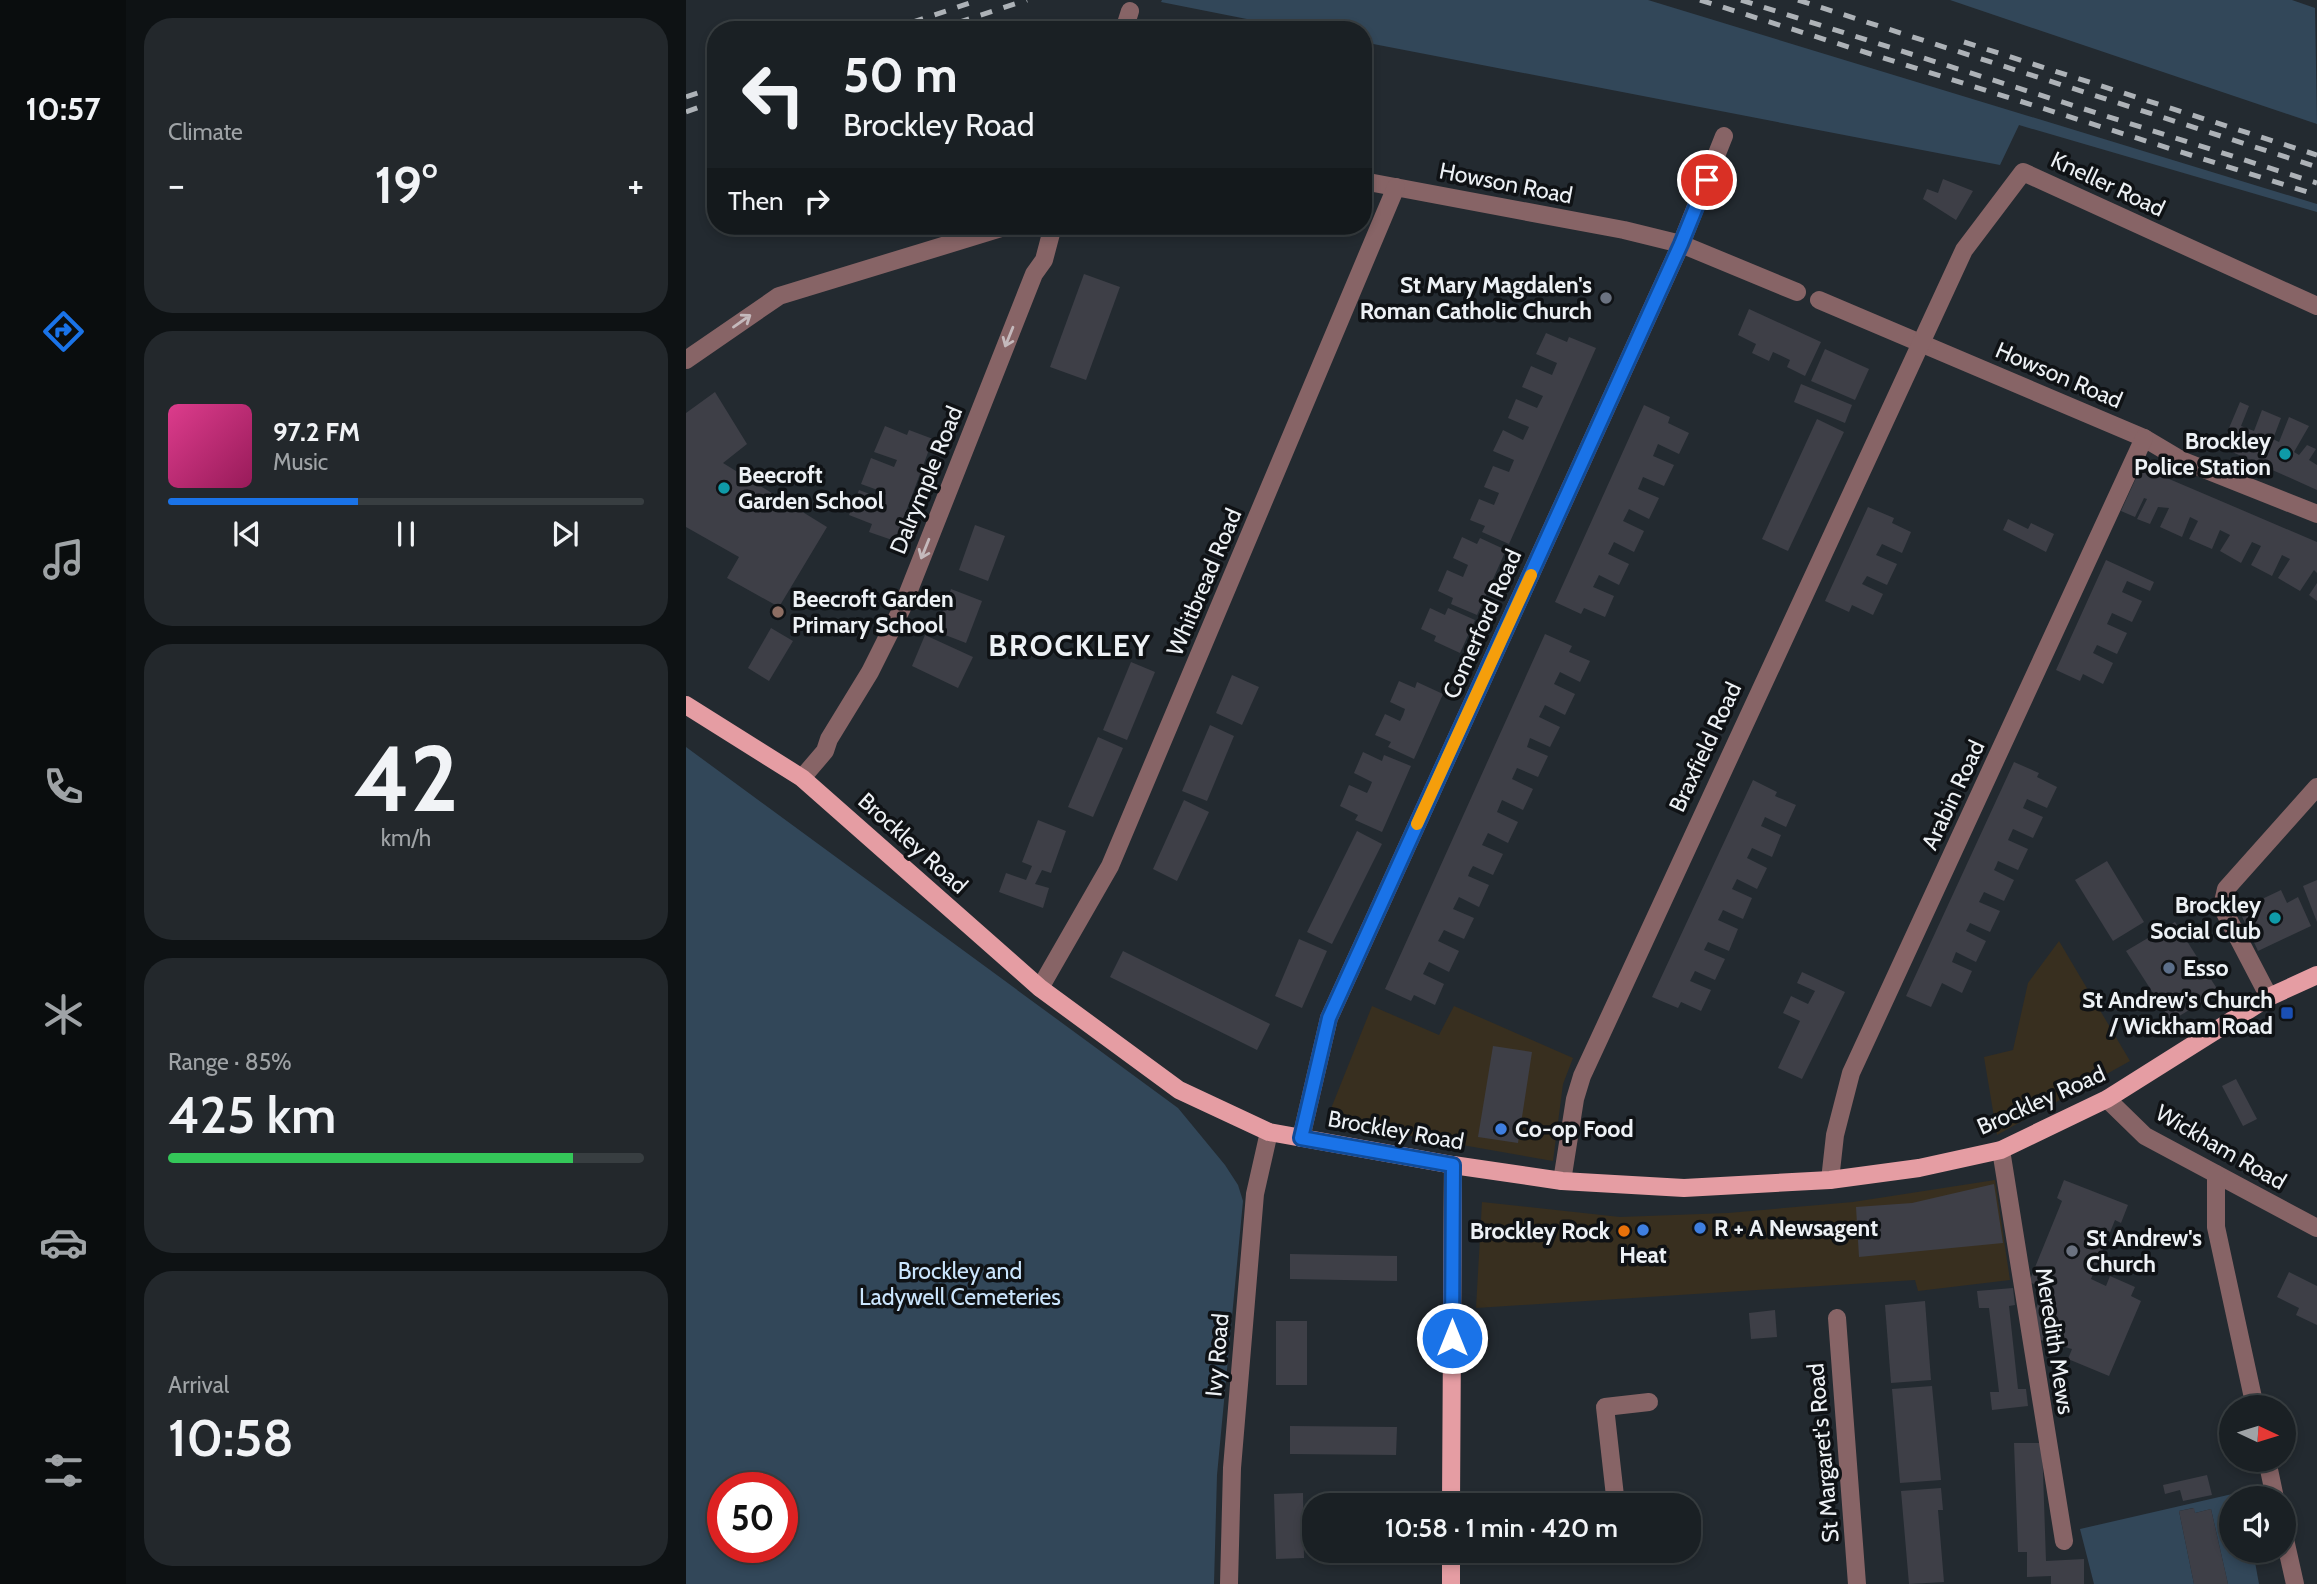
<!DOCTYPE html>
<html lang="en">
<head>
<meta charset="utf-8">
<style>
  :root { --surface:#1a2024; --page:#23282c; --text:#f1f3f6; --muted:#9fa3a6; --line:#383e41; --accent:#1a73e8 }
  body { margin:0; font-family:Cabin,sans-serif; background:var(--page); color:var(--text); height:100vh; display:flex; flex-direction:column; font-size:26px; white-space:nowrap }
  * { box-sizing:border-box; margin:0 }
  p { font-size:23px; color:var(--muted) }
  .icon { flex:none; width:38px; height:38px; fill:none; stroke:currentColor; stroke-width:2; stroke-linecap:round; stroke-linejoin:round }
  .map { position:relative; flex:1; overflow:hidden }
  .details { display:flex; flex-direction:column; gap:18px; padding:18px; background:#0e1214; width:560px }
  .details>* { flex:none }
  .guide { position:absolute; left:21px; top:21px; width:665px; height:214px; border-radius:28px; box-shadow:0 4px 10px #0003,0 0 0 2px var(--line); background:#1a2024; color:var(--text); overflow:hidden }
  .needle { width:46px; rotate:94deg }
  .buttons { position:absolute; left:1533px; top:1395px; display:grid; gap:14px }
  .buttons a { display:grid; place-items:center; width:77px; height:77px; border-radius:50%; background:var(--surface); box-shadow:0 4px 10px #0003,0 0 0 2px var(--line); font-size:35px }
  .speed { position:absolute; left:21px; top:1472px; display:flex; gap:14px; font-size:35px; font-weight:700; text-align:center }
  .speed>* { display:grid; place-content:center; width:91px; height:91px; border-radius:50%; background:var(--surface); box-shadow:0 4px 10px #0003,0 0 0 2px var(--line); line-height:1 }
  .speed .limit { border:10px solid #d22; background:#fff; color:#111 }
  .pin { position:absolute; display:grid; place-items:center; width:60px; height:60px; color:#fff; margin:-30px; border:4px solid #fff; border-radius:50%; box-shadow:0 2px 7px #0007 }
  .me { position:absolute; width:77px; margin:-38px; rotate:0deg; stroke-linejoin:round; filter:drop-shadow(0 0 5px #0008) }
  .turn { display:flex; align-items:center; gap:24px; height:147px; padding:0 21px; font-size:32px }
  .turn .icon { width:91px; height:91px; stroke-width:2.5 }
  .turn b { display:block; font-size:49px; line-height:60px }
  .then { display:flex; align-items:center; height:66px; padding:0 21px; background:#0003; gap:14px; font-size:26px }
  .big { font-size:52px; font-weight:600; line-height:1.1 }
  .details .tile { flex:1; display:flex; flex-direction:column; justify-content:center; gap:10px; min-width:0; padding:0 24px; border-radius:28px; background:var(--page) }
  .details .dial { align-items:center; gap:0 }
  .dial b { font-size:91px; line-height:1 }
  .song { display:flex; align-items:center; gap:21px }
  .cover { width:84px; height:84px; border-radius:10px; background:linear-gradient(135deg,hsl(330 70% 55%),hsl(330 70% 35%)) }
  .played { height:7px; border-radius:4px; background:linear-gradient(90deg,var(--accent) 40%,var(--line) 40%) }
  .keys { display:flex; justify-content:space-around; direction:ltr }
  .heat { display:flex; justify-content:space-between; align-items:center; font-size:38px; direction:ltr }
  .charge { height:10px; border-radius:5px; background:linear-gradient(90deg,#34c759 85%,var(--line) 0) }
  .trip { position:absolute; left:616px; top:1493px; width:399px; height:70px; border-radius:28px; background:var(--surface); box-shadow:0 4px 10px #0003,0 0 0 2px var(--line); font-weight:600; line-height:70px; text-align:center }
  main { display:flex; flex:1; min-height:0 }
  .menu { display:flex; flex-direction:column; width:126px; justify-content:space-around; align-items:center; background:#0a0d0e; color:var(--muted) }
  .menu .icon { width:49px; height:49px }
  .menu .active { color:var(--accent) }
  .menu b { font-size:32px; color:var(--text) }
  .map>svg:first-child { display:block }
</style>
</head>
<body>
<main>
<nav class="menu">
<b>10:57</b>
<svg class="icon active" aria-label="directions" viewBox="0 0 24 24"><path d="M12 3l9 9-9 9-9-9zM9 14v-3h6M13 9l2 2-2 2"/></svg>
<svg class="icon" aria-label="music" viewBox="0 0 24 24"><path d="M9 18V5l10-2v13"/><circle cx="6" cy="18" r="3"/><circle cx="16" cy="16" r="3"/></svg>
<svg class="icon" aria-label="phone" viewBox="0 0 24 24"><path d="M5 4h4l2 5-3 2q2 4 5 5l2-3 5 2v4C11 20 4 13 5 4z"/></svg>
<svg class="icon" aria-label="climate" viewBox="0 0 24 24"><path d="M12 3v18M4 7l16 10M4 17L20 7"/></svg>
<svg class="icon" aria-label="car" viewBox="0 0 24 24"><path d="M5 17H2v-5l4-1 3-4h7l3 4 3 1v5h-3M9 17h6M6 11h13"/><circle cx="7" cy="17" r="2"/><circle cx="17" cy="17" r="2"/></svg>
<svg class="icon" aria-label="filters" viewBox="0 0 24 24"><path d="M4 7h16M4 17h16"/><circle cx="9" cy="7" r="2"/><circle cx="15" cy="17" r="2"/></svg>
</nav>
<section class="details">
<div class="tile"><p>Climate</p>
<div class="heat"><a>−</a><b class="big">19°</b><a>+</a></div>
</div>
<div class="tile">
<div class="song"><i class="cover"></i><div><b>97.2 FM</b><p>Music</p></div></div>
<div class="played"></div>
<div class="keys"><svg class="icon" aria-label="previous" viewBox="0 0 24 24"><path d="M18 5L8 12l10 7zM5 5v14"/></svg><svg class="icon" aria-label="pause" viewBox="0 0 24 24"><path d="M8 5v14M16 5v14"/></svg><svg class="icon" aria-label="next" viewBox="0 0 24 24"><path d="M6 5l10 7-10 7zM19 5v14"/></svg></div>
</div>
<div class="tile dial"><b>42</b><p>km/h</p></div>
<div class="tile"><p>Range · 85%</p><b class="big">425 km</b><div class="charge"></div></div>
<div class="tile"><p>Arrival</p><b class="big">10:58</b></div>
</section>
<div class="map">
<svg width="1631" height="1584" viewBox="0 0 1631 1584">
  <rect width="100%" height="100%" fill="#232a30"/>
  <g fill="#382f1f">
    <path d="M1373,941l71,120 -133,74 -13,-78 29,-7 15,-67z"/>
    <path d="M686,1006l67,29 15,-29 119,52 -10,26 -10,77 -227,-40z"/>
    <path d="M1309,1180l15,100 -92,11 -3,-11 -439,28 6,-106 138,15 108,-4 125,-11z"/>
  </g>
  <g fill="#324759" fill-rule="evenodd">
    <path d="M476,0h486l669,204v8l-298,-87 -19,40 -637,-123v-12h-61l-141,-28z"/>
    <path d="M1264,0h342l23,8 2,116z"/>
    <path d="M0,747l492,361 47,57 13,20 5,16 -26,274 -3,109h-528zM37,1488h59v59h-59z"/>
    <path d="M1555,1492l1,6h-11v52l22,1 6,33h-31l-17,-75 -16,4 -2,-5 -14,3 15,73h-100l-14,-55z"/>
  </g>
  <g fill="#3e3f47">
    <path d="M1257,179l30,12 -17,29 -33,-21 4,-10 11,4z"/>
    <path d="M398,274l36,13 -34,93 -36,-13z"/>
    <path d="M1063,309l72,33 -16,34 -18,-9 3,-7 -17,-8 -4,9 -17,-8 4,-9 -18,-9z"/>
    <path d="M860,333l21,9 2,-5 27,11 -87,196 -27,-12 3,-6 -15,-6 9,-21 15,6 5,-12 -15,-6 9,-21 16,6 5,-12 -21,-9 10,-21 20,10 6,-13 -21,-9 8,-19 21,9 6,-12 -21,-9 9,-21 21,9 5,-12 -21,-9z"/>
    <path d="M1139,349l44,20 -14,31 -44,-19z"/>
    <path d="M1115,384l51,21 -7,18 -51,-21z"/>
    <path d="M29,392l32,52 -24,19 104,64 -48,80 -52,-29 12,-21 -53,-30v-114z"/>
    <path d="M1554,402l9,4 -8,20 13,5 8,-21 19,8 -8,21 6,3 10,-25 20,9 -15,26 5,3 8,-10 9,4 -7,11 8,5v25l-96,-43z"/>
    <path d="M958,405l26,12 -2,6 21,10 -10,21 -21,-10 -5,12 21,9 -10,21 -21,-9 -5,12 21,9 -10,21 -20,-10 -6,12 21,10 -10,21 -20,-10 -6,12 21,10 -10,21 -20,-10 -6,12 21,9 -9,21 -21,-9 -3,6 -26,-12z"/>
    <path d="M1131,419l27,13 -56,119 -26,-12z"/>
    <path d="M199,426l22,9 2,-5 24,9 -38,102 -26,-9 3,-8 -23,-9 10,-25 24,9 3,-6 -25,-9 10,-26 23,9 3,-7 -23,-8z"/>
    <path d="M1455,467l176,75v31l-3,-3 -14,21 -22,-13 12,-19 -8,-4 -10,21 -21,-11 10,-19 -9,-4 -11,21 -21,-12 10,-16 -10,-5 -8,19 -23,-10 9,-18 -8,-4 -8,20 -22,-10 9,-19 -11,-1 -8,17 -13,-5 10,-20 -3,-1 -9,19 -14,-6z"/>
    <path d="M1182,507l26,11 -2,5 19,9 -9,21 -20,-9 -6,11 21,9 -10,21 -20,-9 -5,8 21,10 -10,21 -21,-10 -3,7 -24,-11z"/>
    <path d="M1322,519l20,10 3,-6 23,11 -8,18 -43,-22z"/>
    <path d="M289,525l30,11 -17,45 -29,-11z"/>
    <path d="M776,537l15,7 3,-6 26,12 -29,65 -26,-11 2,-6 -15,-7 9,-21 16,7 5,-12 -15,-7z"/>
    <path d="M1420,560l48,22 -4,9 -23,-10 -5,11 20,9 -10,21 -20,-9 -5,11 20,9 -10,21 -20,-9 -4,8 20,10 -10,21 -20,-10 -3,7 -24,-11z"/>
    <path d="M1631,583v18l-8,-6z"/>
    <path d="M265,589l31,12 -16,42 -31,-12z"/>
    <path d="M744,608l15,7 3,-7 27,12 -15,33 -26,-12 2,-5 -15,-7z"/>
    <path d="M85,628l22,13 -24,40 -21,-13z"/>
    <path d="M859,634l27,12 -3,6 21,9 -10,21 -20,-10 -6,12 21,10 -10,21 -20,-10 -6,12 21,10 -10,20 -20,-9 -3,9 21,9 -10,21 -21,-9 -5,11 21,10 -10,21 -21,-10 -5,12 21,10 -10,21 -20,-10 -6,12 21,9 -10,21 -20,-9 -3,5 -2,5 21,9 -10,22 -20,-10 -6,12 21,9 -10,21 -20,-9 -6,11 21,10 -10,21 -20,-10 -6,12 21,10 -9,21 -21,-10 -3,6 -26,-12z"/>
    <path d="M239,635l48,22 -15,31 -46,-22z"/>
    <path d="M445,662l24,10 -28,68 -24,-10z"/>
    <path d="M546,675l27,12 -17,38 -26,-12z"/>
    <path d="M713,681l16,7 2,-6 26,12 -29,65 -26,-12 3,-5 -16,-7 10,-21 15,7 3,-6 2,-6 -15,-7z"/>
    <path d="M524,725l24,11 -27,65 -25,-10z"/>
    <path d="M412,737l25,11 -30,69 -25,-10z"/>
    <path d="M677,752l19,9 2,-6 27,11 -29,66 -27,-12 3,-5 -18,-9 9,-21 18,8 3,-6 2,-5 -18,-9z"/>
    <path d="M1328,762l25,11 -2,4 20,10 -10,21 -20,-9 -4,9 20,9 -10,21 -20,-9 -5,11 20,9 -10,21 -20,-9 -2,5 -2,4 20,10 -10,21 -20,-9 -5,10 21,9 -10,21 -20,-9 -4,8 20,10 -10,21 -20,-10 -4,10 20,9 -10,22 -20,-10 -11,24 -25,-11z"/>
    <path d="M1067,780l24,12 -2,4 21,9 -10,22 -21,-10 -4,9 20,9 -9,22 -20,-9 -5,10 20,10 -10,21 -20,-10 -5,10 20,9 -9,21 -20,-9 -5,10 20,9 -9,22 -21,-9 -4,8 21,9 -10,21 -20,-9 -5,10 21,9 -10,21 -20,-9 -3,6 -26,-11z"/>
    <path d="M498,800l25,12 -32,69 -24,-12z"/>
    <path d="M352,820l28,11 -15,42 -9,-3 -7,14 14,4 -6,20 -44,-16 7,-19 20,7 6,-14 -10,-4z"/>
    <path d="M671,831l25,13 -50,100 -25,-12z"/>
    <path d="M1421,861l37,61 -31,19 -38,-61z"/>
    <path d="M1631,880v42l-14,-36z"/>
    <path d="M1595,890l6,13 11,-6 13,29 -53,25 -19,-41z"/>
    <path d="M1489,922l44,70 -48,29 -45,-70z"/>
    <path d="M613,939l28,12 -25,57 -27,-12z"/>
    <path d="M437,951l147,73 -13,26 -147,-73z"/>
    <path d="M1116,972l43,20 -43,87 -24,-11 22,-47 -17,-8 8,-17 17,8 7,-13 -18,-8z"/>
    <path d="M807,1046l39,6 -14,91 -40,-6z"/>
    <path d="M1550,1079l21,40 -14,7 -21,-40z"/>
    <path d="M1378,1180l64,25 -7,18 -6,-3 -24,59 15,7 4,-10 25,11 -4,9 10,5 -32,75 -41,-17 4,-10 -35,-10 -5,-20 12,-31 -15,-6 33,-81 -5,-3z"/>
    <path d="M1308,1184l9,59 -144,14 -3,-50 56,-4z"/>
    <path d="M604,1254l107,2v25l-107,-2z"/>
    <path d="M1603,1272l28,14v39l-21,-10 3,-7 -22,-11z"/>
    <path d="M1327,1288l2,17 -6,1 9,83h8l2,17 -36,4 -2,-18h9l-10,-84h-10l-2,-17z"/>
    <path d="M1239,1301l6,79 -40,3 -6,-78z"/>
    <path d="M1089,1310l2,27 -26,2 -2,-26z"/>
    <rect x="590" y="1321" width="31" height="64"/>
    <path d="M1246,1386l9,94 -41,3 -8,-94z"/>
    <path d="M604,1426l107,1 -1,28 -106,-1z"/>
    <path d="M1328,1443h28l4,118 38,-2v25h-33v-8l-24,1v-25h-9z"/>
    <path d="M1521,1475l5,20 -29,6 -3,-11 -15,4 -2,-9z"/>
    <path d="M1255,1488l2,22h-5l6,72 -35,2 -8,-93z"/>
    <path d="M617,1493l1,65 -28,1 -2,-65z"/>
    <path d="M1508,1508l1,5 16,-4 17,75h-34l-15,-73z"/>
  </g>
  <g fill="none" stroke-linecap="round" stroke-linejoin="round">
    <g stroke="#876466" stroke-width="18">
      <path d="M438,30l6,-19"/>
      <path d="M677,181l261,49 57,14 116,48"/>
      <path d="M1133,300l325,138 37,22 136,54"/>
      <path d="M0,360l93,-64 229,-70"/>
      <path d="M116,778l23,-27 4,-12 41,-67 32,-64 132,-334 10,-14 9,-34"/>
      <path d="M354,988l70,-122 286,-679"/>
      <path d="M1583,997l-47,-90 4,-18 91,-102"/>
      <path d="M1421,1099l38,37 172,92"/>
      <path d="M615,1138l28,-120 352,-774 43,-108"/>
      <path d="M1315,1150l63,391"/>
      <path d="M1530,1174v53l39,180"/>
      <path d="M1144,1180l5,-45 16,-62 293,-635"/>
      <path d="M876,1181l13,-82 7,-23 382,-826 59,-78 294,134"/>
      <path d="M1151,1318l20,266"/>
      <path d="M1581,1460l8,38"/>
      <path d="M930,1505l-11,-98 44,-5"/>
      <path d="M1598,1535l11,49"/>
      <path d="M765,1554h146l7,-4"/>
      <path d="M543,1584l3,-116 23,-274 14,-62"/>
    </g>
    <g stroke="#e59da3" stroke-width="18">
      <path d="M0,705l116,73 238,210 139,102 90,42 184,33 109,16 122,7 146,-8 89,-12 82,-18 106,-51 162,-102 48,-22"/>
      <path d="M765,1505l2,-340"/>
      <path d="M765,1550v34"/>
    </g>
    <g stroke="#adb2b7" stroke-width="5" stroke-dasharray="12 12" stroke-linecap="butt">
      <path d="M1014,0l617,195"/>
      <path d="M1055,0l576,183"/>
      <path d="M1112,0l519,167"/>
      <path d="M203,30l90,-30"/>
      <path d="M249,30l92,-30"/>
      <path d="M1278,42l353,113"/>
      <path d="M0,97l30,-10"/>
      <path d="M0,112l30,-11"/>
    </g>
  </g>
  <defs><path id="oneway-shaft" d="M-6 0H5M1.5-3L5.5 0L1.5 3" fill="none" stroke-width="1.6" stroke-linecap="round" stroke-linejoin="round" transform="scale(1.75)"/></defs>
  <g stroke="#c4b9bc">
    <use href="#oneway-shaft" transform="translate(56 321) rotate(-35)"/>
    <use href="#oneway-shaft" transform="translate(323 337) rotate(112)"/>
    <use href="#oneway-shaft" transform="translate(239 549) rotate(112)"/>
  </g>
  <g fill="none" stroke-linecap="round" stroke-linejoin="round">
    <defs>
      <path id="route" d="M766,1338l1,-173 -152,-27 28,-120 352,-774 26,-64"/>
    </defs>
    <use href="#route" stroke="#114b97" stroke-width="18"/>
    <use href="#route" stroke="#1a73e8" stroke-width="12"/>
    <path stroke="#f59e0b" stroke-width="12" d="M731,824l114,-249"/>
  </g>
  <g fill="#6b7280" stroke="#0f1215" stroke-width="2.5">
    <circle cx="920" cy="298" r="7"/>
    <circle cx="1386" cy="1251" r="7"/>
  </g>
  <g fill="#0f9aa8" stroke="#0f1215" stroke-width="2.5">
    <circle cx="1599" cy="454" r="7"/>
    <circle cx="38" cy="488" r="7"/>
    <circle cx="1589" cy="918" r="7"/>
  </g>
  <circle fill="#8d6e63" stroke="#0f1215" stroke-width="2.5" cx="92" cy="612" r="7"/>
  <circle fill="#5c6f8a" stroke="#0f1215" stroke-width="2.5" cx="1483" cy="968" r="7"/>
  <rect fill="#1a4fb4" stroke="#0f1215" stroke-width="2.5" x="1594" y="1006" width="14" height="14" rx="3.5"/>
  <g fill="#3f7fe0" stroke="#0f1215" stroke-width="2.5">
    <circle cx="815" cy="1129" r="7"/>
    <circle cx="1014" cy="1228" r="7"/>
    <circle cx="957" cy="1230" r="7"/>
  </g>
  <circle fill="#e8710a" stroke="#0f1215" stroke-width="2.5" cx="938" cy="1231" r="7"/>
  <g text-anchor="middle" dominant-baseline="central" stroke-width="7" stroke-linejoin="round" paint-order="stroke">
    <g font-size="23" fill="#edf1f5" stroke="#0f1215">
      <text transform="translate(820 183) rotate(11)">Howson Road</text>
      <text transform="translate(1422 184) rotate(25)">Kneller Road</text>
      <text transform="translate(1373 375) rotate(23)">Howson Road</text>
      <text transform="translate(240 480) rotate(-68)">Dalrymple Road</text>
      <text transform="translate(518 582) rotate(-67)">Whitbread Road</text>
      <text transform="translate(796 624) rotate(-66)">Comerford Road</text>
      <text transform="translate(1019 747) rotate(-65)">Braxfield Road</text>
      <text transform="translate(1267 795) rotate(-65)">Arabin Road</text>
      <text transform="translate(227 843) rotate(42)">Brockley Road</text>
      <text transform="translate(1355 1100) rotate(-24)">Brockley Road</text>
      <text transform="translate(710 1130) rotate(10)">Brockley Road</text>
      <text transform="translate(1535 1147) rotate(30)">Wickham Road</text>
      <text transform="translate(1369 1341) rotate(81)">Meredith Mews</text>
      <text transform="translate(531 1355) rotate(-85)">Ivy Road</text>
      <text transform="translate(1137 1453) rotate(-95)">St Margaret's Road</text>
    </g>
    <g font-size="23" font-weight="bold" fill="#edf1f5" stroke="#0f1215" text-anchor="start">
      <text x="906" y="285" text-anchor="end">St Mary Magdalen's<tspan x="906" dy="26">Roman Catholic Church</tspan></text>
      <text x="1585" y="441" text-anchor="end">Brockley<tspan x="1585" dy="26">Police Station</tspan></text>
      <text x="52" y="475">Beecroft<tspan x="52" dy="26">Garden School</tspan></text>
      <text x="106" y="599">Beecroft Garden<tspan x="106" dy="26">Primary School</tspan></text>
      <text x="1575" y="905" text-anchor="end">Brockley<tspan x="1575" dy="26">Social Club</tspan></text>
      <text x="1497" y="968">Esso</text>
      <text x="1587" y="1000" text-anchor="end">St Andrew's Church<tspan x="1587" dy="26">/ Wickham Road</tspan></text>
      <text x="829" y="1129">Co-op Food</text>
      <text x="1028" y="1228">R + A Newsagent</text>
      <text x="924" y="1231" text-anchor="end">Brockley Rock</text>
      <text x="1400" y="1238">St Andrew's<tspan x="1400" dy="26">Church</tspan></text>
      <text x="957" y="1255" text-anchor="middle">Heat</text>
    </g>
    <g font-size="23" fill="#cbe6fe" stroke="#0f1215">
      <text x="274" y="1271">Brockley and<tspan x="274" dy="26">Ladywell Cemeteries</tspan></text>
    </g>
    <g font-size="30" font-weight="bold" letter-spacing="2" fill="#edf1f5" stroke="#0f1215">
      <text x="384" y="645">BROCKLEY</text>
    </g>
  </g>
</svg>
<div class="buttons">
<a><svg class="needle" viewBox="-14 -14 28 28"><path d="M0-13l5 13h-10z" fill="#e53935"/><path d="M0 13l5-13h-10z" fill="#9fa3a6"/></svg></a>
<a><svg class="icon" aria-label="sound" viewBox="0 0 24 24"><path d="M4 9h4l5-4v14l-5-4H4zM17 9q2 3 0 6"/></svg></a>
</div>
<div class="speed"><div class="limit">50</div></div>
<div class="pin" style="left:1021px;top:180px;background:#d93025"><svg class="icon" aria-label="arrive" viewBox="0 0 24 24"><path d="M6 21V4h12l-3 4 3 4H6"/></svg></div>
<svg class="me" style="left:766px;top:1338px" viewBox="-20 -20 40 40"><circle r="17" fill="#1a73e8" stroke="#fff" stroke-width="3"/><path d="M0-11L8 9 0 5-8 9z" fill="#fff"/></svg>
<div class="trip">10:58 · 1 min · 420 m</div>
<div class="guide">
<div class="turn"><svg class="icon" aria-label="left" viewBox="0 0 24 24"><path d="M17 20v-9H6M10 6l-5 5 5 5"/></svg><div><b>50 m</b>Brockley Road</div></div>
<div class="then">Then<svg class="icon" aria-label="right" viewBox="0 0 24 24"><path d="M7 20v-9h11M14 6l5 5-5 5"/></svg></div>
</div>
</div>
</main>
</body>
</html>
